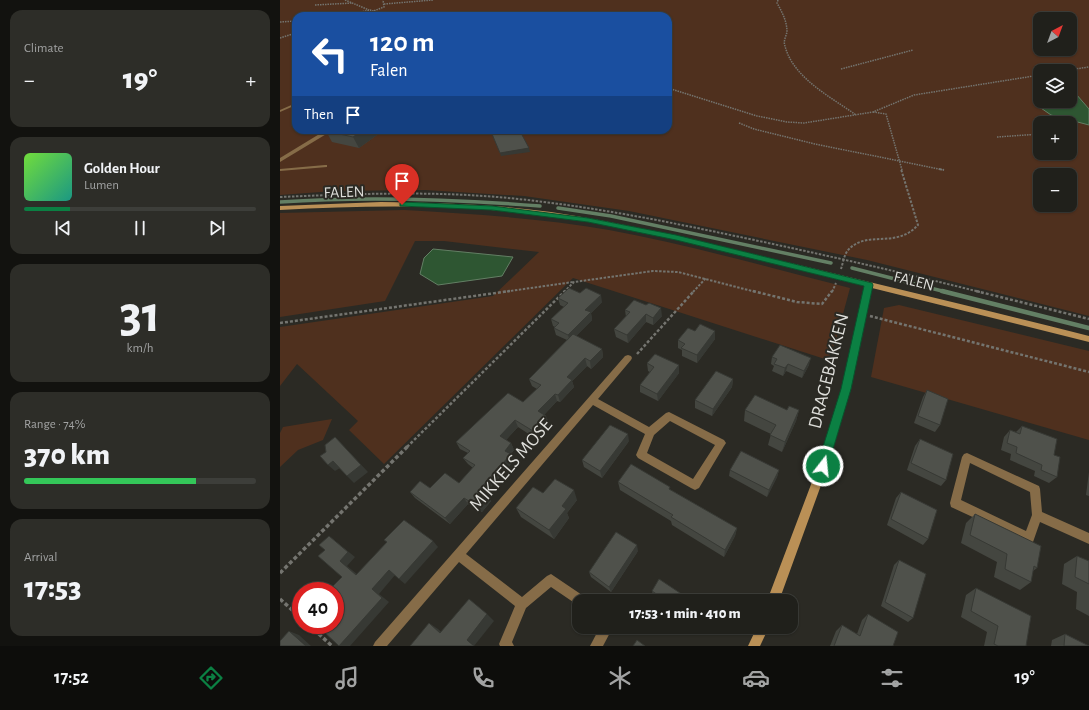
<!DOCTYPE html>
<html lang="en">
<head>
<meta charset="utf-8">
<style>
  :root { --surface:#20201b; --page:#2d2d28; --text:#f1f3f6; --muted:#a2a3a3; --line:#3d3e3a; --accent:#0b8043 }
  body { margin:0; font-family:"Alegreya Sans",sans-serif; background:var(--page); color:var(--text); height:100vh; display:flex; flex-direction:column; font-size:15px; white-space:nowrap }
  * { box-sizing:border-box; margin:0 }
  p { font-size:13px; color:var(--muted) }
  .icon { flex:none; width:22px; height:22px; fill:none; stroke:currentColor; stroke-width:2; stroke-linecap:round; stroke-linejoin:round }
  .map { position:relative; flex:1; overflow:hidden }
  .side { display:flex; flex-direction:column; gap:10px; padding:10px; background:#12120f; width:280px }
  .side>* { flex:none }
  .banner { position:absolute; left:12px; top:12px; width:380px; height:122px; border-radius:12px; box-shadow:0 1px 3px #0004,0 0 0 1px var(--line); background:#1a4fa0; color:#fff; overflow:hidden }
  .needle { width:26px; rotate:41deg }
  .fabs { position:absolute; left:753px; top:12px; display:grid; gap:8px }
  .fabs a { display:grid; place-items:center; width:44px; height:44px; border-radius:8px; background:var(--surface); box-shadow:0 1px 3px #0004,0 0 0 1px var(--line); font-size:20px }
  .speed { position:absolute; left:12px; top:582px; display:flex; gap:8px; font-size:20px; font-weight:700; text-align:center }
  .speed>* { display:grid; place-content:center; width:52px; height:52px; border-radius:50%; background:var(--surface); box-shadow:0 1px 3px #0004,0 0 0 1px var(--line); line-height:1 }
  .speed .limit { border:6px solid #d22; background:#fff; color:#111 }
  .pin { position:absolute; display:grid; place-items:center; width:34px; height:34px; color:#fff; margin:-41px -17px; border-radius:50% 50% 50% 0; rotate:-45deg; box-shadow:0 0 4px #0007 }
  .pin .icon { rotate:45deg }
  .me { position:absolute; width:44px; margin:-22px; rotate:16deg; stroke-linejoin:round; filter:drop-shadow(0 0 3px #0008) }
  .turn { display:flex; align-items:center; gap:14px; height:84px; padding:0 12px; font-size:18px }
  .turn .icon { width:52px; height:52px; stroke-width:2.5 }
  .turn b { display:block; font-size:28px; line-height:34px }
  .then { display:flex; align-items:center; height:38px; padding:0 12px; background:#0003; gap:8px; font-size:15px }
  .big { font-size:30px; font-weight:800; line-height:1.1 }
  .side .tile { flex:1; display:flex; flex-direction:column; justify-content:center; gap:6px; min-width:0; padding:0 14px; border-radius:12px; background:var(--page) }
  .side .dial { align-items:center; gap:0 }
  .dial b { font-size:52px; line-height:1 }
  .song { display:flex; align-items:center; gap:12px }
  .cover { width:48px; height:48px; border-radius:6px; background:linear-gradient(135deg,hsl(100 70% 55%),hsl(170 70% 35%)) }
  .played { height:4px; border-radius:2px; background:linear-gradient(90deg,var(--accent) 20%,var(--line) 20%) }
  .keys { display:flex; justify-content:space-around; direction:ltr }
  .heat { display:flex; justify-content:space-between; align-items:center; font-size:22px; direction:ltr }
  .charge { height:6px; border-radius:3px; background:linear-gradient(90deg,#34c759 74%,var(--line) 0) }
  .trip { position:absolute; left:292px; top:594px; width:226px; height:40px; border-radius:12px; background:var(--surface); box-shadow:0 1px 3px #0004,0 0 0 1px var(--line); font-weight:800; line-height:40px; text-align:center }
  .tab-bar { display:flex; height:64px; justify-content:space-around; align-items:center; background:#0d0d0b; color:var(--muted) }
  .tab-bar .icon { width:28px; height:28px }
  .tab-bar .on { color:var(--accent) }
  .tab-bar b { font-size:18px; color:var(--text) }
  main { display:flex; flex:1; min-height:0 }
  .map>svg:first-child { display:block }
</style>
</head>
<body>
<main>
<section class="side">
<div class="tile"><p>Climate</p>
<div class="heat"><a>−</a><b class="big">19°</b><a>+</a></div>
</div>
<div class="tile">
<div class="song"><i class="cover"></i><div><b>Golden Hour</b><p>Lumen</p></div></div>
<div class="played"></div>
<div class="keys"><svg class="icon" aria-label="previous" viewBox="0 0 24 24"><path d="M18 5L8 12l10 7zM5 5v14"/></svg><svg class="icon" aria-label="pause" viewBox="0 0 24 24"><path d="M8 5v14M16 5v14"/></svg><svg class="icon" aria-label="next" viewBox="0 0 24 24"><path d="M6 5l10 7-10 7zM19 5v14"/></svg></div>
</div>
<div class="tile dial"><b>31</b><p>km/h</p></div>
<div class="tile"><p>Range · 74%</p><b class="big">370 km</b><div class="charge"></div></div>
<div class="tile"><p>Arrival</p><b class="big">17:53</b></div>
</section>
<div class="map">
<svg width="809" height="646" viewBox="0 0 809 646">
  <rect width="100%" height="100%" fill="#2b2a24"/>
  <g fill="#4f301e" fill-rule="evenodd">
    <path d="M0,0h809v316l-222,-56 -238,-49 -105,-15 -99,-6 -91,1 -54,4zM16,16h372v114h-372zM760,19h30v30h-30zM760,71h30v30h-30zM760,123h30v30h-30zM760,175h30v30h-30z"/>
    <path d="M124,210c68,4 137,8 205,20 81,15 161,38 241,58l-14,52 -8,20 -255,-82 -189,186 -35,-34 9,-9 -61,-57 -17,22v-59l213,-31 46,-44 -95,-11h-29l-30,60 -105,16v-104z"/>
    <path d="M619,305l190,46v89l-218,-63 13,-69z"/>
    <path d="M52,419l-9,21 -25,10 -18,17v-34l3,-6z"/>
  </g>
  <g fill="#2e5632" stroke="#637f64">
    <path d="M790,87l19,22v16l-38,-10 -13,-9 2,-5h30z"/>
    <path d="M153,249l80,8 -11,19 -64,9 -18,-11 4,-16z"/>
  </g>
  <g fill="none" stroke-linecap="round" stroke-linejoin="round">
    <g stroke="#637f64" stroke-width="3.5">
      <path d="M0,202c87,-6 173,-3 260,4"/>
      <path d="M278,208l53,8 220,47"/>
      <path d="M572,268l94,24"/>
    </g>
    <path stroke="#637f64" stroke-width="4.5" d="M662,291l147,37"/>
    <g stroke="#74746f" stroke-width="1.5" stroke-dasharray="1.5 1" stroke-linecap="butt">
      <path d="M65,0l24,10"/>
      <path d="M498,0l-1,3c5,9 10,18 10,29 -1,4 -4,10 -2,14 8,32 46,51 71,69"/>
      <path d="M104,4l49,-4"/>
      <path d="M35,5l37,-2"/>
      <path d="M63,16l27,-6 18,6"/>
      <path d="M80,16l24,-9 -1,-7"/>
      <path d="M0,22l16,-1"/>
      <path d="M0,38l16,-5"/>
      <path d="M561,69l72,-19"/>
      <path d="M782,71l27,-4"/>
      <path d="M388,88l89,28 30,6 17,1 69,-11 41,-17 126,-20"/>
      <path d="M593,112l13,2 16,56"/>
      <path d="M459,123l15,6 61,15 129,26"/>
      <path d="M717,137l43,-3"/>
    </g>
    <g stroke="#74746f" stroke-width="2" stroke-dasharray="2.5 1.5" stroke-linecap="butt">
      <path d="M659,169l5,1"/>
      <path d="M0,197c72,-3 145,-6 217,0 82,7 163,23 243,40 81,17 160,35 240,55"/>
      <path d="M561,269c2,-6 3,-15 8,-20 19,-19 47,0 69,-24l-17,-56"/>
      <path d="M223,292l70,-10"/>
      <path d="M284,292l10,-10 79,-11 25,1 78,20"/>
      <path d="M413,292l13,-14"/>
      <path d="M552,292l4,-9"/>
    </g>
    <g stroke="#74746f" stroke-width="2.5" stroke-dasharray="3 2" stroke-linecap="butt">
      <path d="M473,291l44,11 25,2 10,-13"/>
      <path d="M696,291l113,28"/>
      <path d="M590,316l219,56"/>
      <path d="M0,323l230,-32"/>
      <path d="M357,354l57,-63"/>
      <path d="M127,447l158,-156"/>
    </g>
    <g stroke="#74746f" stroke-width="3.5" stroke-dasharray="4 2.5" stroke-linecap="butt">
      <path d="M0,573l128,-127"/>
      <path d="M0,599l21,19"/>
      <path d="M29,625l23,21"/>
    </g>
    <g fill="#866c48" fill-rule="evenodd">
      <path d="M16,103v2l-16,7v-2z"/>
      <path d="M45,165h2v2l-47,4v-2z"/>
    </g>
    <g fill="#866c48" fill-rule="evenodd">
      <path d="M46,130h7l-53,32v-4z"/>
      <path d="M348,355l3,1 1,2 -1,2 -33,39 51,28 17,-14 3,-1 55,28 2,3 -2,3 -25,42 -4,2 -4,-2 -53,-30 -2,-3 9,-21 -52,-29 -127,149 56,43 25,-21 4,-2 34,23 2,4h-8v5l-28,-19 -25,21 -14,34 2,4h-14l-1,-2 16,-38 -56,-44 -72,84h-14l2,-4 250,-286zM390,421l45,24 -22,34 -46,-26 7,-18z"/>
      <path d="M687,453l72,33 1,3 2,23 47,21v11l-49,-22 -7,20 -4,1 -78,-36 -1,-4 12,-46 2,-3zM690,463l60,29 2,23 -6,16 -65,-31z"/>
      <path d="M320,627h13l-10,19h-13z"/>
    </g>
    <g fill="#ba9056" fill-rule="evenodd">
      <path d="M101,202c56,1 114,2 170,10 85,13 168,34 252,54 96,23 191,46 286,70v6l-217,-54 -22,101 -22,77 -49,135h-12l51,-135 24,-77 23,-103c-105,-25 -209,-56 -316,-70 -89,-12 -179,-11 -269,-6v-4z"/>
      <path d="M477,627h12l-9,19h-12z"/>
    </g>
  </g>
  <g fill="#444640">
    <path d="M104,130l-25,18 -27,-6 -6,-11z"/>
    <path d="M300,293l22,9 -11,11 1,7 -16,16 26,13 1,8 -12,12 -4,-3 -15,15 2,6 -14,15 -3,-1 -13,14 5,8 -14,15 -17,-11 -12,13 5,3 3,7 -3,4 3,7 -29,32 6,8 -9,11 -14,-8 -18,20 -35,-26 -5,-6 49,-9 14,-15 -5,-4 -5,-6 5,-5 -8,-4 -4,-7 67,-40 14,-13 -5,-3 -3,-7 38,-39 -11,-5 -2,-7 1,-1 -2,-1 -2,-7 13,-12 -4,-2 -2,-7z"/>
    <path d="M345,310l37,6 -9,9 -7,-3 -18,21 -12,-6 -2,-8 12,-12z"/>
    <path d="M415,331h20v8l-18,24 -15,-7v-6l-4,-2v-8z"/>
    <path d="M492,357l37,8 -7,13 -16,-7 -3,5 -11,-5 2,-5 -3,-2z"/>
    <path d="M367,363l32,2v8l-21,28 -18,-9v-7l10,-13 -2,-1z"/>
    <path d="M453,379l-1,8 -20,29 -17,-8v-8z"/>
    <path d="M647,390l13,35 -5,7 -21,-9 9,-26z"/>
    <path d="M465,410h54l-3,11 -14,31 -14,-7 3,-11 -27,-13z"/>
    <path d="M742,426l32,29 3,22 -8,6 -15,-7 1,-5 -25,-11 1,-6 -10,-4 3,-13 6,-7 6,2z"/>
    <path d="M640,439l26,41 -5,6 -34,-16 8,-24z"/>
    <path d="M349,441l-27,37 -18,-11 -2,-7z"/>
    <path d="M450,470h49l-2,7 -10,20 -38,-21z"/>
    <path d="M809,472v24l-3,-1z"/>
    <path d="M338,482l53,8 66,38 -2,8 -11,21 -52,-32 -1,-4 -51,-31z"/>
    <path d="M621,492l27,47 -5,6 -36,-20 9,-27z"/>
    <path d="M263,493l34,7 -10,13 2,5 -15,21 -33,-22 -5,-9z"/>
    <path d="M695,514l62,54 -4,3 -2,11 -11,8 -26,-13 3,-15 -36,-19 5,-20z"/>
    <path d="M358,551l-27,41 -20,-15 -2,-5z"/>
    <path d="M797,556l11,5 1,-1v56l-13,-7 1,-17 -15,-8 2,-20z"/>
    <path d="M619,560l14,58 -5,4 -27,-16 13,-41z"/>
    <path d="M696,588l50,58h-42l3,-14 -26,-15 5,-22z"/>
    <path d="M372,591l40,10h-31l-8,-6z"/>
    <path d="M588,614l25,32h-63l6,-15 6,-6 15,9 5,-14z"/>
    <path d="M785,634l24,12h-38l1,-6z"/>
  </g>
  <g fill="#373934">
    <path d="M83,130h21l-25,18 -6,-11z"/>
    <path d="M249,148l1,4 -29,4 -1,-3z"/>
    <path d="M321,295l1,7 -11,11 1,7 -22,22 -2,-7 17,-25z"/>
    <path d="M381,308l1,8 -9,9v-7z"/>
    <path d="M366,314v8l-18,21 -1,-8z"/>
    <path d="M435,331v8l-18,24v-8z"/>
    <path d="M322,349l1,8 -12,12 -1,-8z"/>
    <path d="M305,358l2,8 -15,15 2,6 -14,15 -2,-7 9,-18z"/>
    <path d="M531,358l-2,7 -7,13 2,-7z"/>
    <path d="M508,364l-2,7 -3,5 2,-8z"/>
    <path d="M399,365v8l-21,28 -1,-7z"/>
    <path d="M453,379l-1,8 -20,29 1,-7z"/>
    <path d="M275,394l2,7 -16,17 -3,-7z"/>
    <path d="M519,410l-3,11 -14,31 3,-10z"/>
    <path d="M266,416l3,7 -14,15 -2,-7z"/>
    <path d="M235,420l3,7 -15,16 -3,-7z"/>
    <path d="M348,434l1,7 -27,37 -2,-7z"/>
    <path d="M55,437l33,35 -14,11 -7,-7z"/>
    <path d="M231,443l3,7 -6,7 -3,-6z"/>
    <path d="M231,454l3,7 -31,35 -4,-6z"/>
    <path d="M53,461l7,7 -5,3 -7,-6z"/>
    <path d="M499,470l-2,7 -10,20 2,-7z"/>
    <path d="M294,490l3,10 -10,13 2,5 -15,21 -5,-9 13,-24z"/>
    <path d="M207,495l4,6 -9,11 -5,-6z"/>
    <path d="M184,498l4,6 -18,20 -5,-6z"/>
    <path d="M457,528l-2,8 -11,21 1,-7z"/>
    <path d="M49,536l26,21 -8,9 16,13 -7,-4 -16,-14z"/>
    <path d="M153,541l5,6 -33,37 -6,-5z"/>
    <path d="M357,545l1,6 -27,41 -2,-5z"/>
    <path d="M109,570l6,5 -16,19 10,8 -39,44h-11l33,-57z"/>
    <path d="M207,614l7,7 -20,25 -7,-6z"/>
    <path d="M149,623l9,6 11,10 -9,-6z"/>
    <path d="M9,631l10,4 12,11h-5z"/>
  </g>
  <g fill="#4f514b" stroke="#373934">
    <path d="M47,130h36l-10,7 -27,-6z"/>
    <path d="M217,130h13l11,3 8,15 -29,5 -8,-19z"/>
    <path d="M289,288l11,5 6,-5 15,7 -16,15 6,2 -23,23 -14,-7 5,-5 -8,-4 17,-16 -10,-5z"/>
    <path d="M354,300l12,5 3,-2 12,5 -8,10 -7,-4 -19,21 -13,-6 16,-17 -5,-2z"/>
    <path d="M420,324l15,7 -18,24 -16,-7 4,-4 -7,-4 10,-12 7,3z"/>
    <path d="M293,334l29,15 -12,12 -5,-3 -18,19 5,3 -14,15 -3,-1 -17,17 8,5 -13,15 -18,-11 -15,16 11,7 -6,8 6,3 -32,36 8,5 -10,11 -13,-8 -19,20 -35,-26 10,-11 10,7 15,-15 14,10 16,-18 -12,-7 7,-7 -14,-9 52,-49 15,9 18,-17 -12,-6z"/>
    <path d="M500,345l31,13 -7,13 -16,-7 -3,4 -11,-4 3,-5 -5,-2z"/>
    <path d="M375,354l24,11 -22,29 -17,-9 14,-18 -7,-4z"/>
    <path d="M436,371l17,8 -20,30 -18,-9z"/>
    <path d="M647,390l21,9 -8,26 -22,-9z"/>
    <path d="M475,395l32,15 2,-4 10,4 -14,32 -15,-7 6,-10 -31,-15z"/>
    <path d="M330,425l18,9 -28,37 -18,-11z"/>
    <path d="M742,426l35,13 -3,16 6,2 -3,20 -16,-7 1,-5 -26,-12 1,-6 -10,-4 3,-13 10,4z"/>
    <path d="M55,437l26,28 -14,11 -14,-15 -5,4 -8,-9 6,-4 -1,-7z"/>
    <path d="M640,439l33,15 -7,26 -35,-17z"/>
    <path d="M461,451l38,19 -10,20 -39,-20z"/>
    <path d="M351,464l39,23 -1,2 68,39 -12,22 -54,-33 2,-2 -55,-33z"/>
    <path d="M275,479l19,11 -12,16 4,3 -17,21 -33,-22 17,-21 10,6z"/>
    <path d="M621,492l36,18 -9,29 -37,-20z"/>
    <path d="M695,514l66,32 -4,22 -3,-2 -3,16 -26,-13 2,-15 -37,-19z"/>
    <path d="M124,520l29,21 -34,38 -10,-9 -17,19 10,9 -43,48 -16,-15 6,-6h6v-6l1,-2 -1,-1v-25h-7l14,-14 -24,-21 7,-6 -6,-5 10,-9 19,16 -8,9 16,14 31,-33 -3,-2z"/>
    <path d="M336,532l21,13 -28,42 -20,-15z"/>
    <path d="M797,556l12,5v23l-14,-7z"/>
    <path d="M619,560l27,14 -13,44 -28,-16z"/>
    <path d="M379,579l33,22h-25l-15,-10z"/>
    <path d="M696,588l55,28 -5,30h-28l-4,-2 4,-18 -27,-15z"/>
    <path d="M189,599l18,15 -20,26 7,6h-64l19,-23 11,10z"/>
    <path d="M588,614l30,18 -5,14h-59l8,-21 18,11z"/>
    <path d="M9,631l17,15h-26v-5z"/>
    <path d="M785,634l24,12h-25z"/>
    <path d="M357,640l8,6h-12z"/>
  </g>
  <path fill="#0b8043" stroke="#07532c" d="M122,202l90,4 96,12 88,17 196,48 1,2 -22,104 -24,80 -4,2 -4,-2 -2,-3 24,-77 23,-103 -188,-46 -88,-18 -96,-12 -92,-4v-3z"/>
  <g text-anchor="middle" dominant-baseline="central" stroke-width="4" stroke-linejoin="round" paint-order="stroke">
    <g font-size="16" fill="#dededa" stroke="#2b2a24">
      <text transform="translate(64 192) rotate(-2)">FALEN</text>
      <text transform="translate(634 281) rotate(14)">FALEN</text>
    </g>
    <g font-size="19" fill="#dededa" stroke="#2b2a24">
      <text transform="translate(549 371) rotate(-76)">DRAGEBAKKEN</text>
      <text transform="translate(231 465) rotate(-49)">MIKKELS MOSE</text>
    </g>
  </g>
</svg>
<div class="fabs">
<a><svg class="needle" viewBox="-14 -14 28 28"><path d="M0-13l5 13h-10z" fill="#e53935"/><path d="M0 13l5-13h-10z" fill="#a2a3a3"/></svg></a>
<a><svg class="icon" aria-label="layers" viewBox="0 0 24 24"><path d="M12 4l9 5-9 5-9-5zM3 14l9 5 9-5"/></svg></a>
<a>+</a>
<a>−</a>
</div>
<div class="speed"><div class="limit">40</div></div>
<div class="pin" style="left:122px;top:205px;background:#d93025"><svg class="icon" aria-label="arrive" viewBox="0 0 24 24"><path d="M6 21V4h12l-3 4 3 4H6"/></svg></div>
<svg class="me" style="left:543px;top:466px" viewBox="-20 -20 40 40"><circle r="17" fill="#0b8043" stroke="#fff" stroke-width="3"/><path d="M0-11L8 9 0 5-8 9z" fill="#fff"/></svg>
<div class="trip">17:53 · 1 min · 410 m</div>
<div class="banner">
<div class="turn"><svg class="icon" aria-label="left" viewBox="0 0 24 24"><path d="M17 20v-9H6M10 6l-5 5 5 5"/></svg><div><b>120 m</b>Falen</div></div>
<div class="then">Then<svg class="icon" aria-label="arrive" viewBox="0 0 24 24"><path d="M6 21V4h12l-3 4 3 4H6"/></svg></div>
</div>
</div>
</main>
<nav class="tab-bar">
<b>17:52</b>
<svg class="icon on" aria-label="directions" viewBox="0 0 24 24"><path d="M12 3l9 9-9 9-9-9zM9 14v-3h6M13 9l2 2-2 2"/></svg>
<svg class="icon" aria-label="music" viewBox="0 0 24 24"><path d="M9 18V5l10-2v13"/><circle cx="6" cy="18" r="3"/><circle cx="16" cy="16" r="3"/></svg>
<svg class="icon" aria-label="phone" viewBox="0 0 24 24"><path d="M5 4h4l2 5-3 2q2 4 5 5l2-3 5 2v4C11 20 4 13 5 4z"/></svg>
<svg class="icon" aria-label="climate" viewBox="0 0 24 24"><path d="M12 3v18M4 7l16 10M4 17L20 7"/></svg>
<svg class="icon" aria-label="car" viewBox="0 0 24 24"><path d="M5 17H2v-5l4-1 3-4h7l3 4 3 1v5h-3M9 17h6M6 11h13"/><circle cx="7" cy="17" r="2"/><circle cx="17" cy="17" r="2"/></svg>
<svg class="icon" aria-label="filters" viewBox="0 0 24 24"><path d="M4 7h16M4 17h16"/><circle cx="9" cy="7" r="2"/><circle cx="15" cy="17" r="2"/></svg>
<b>19°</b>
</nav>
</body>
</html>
